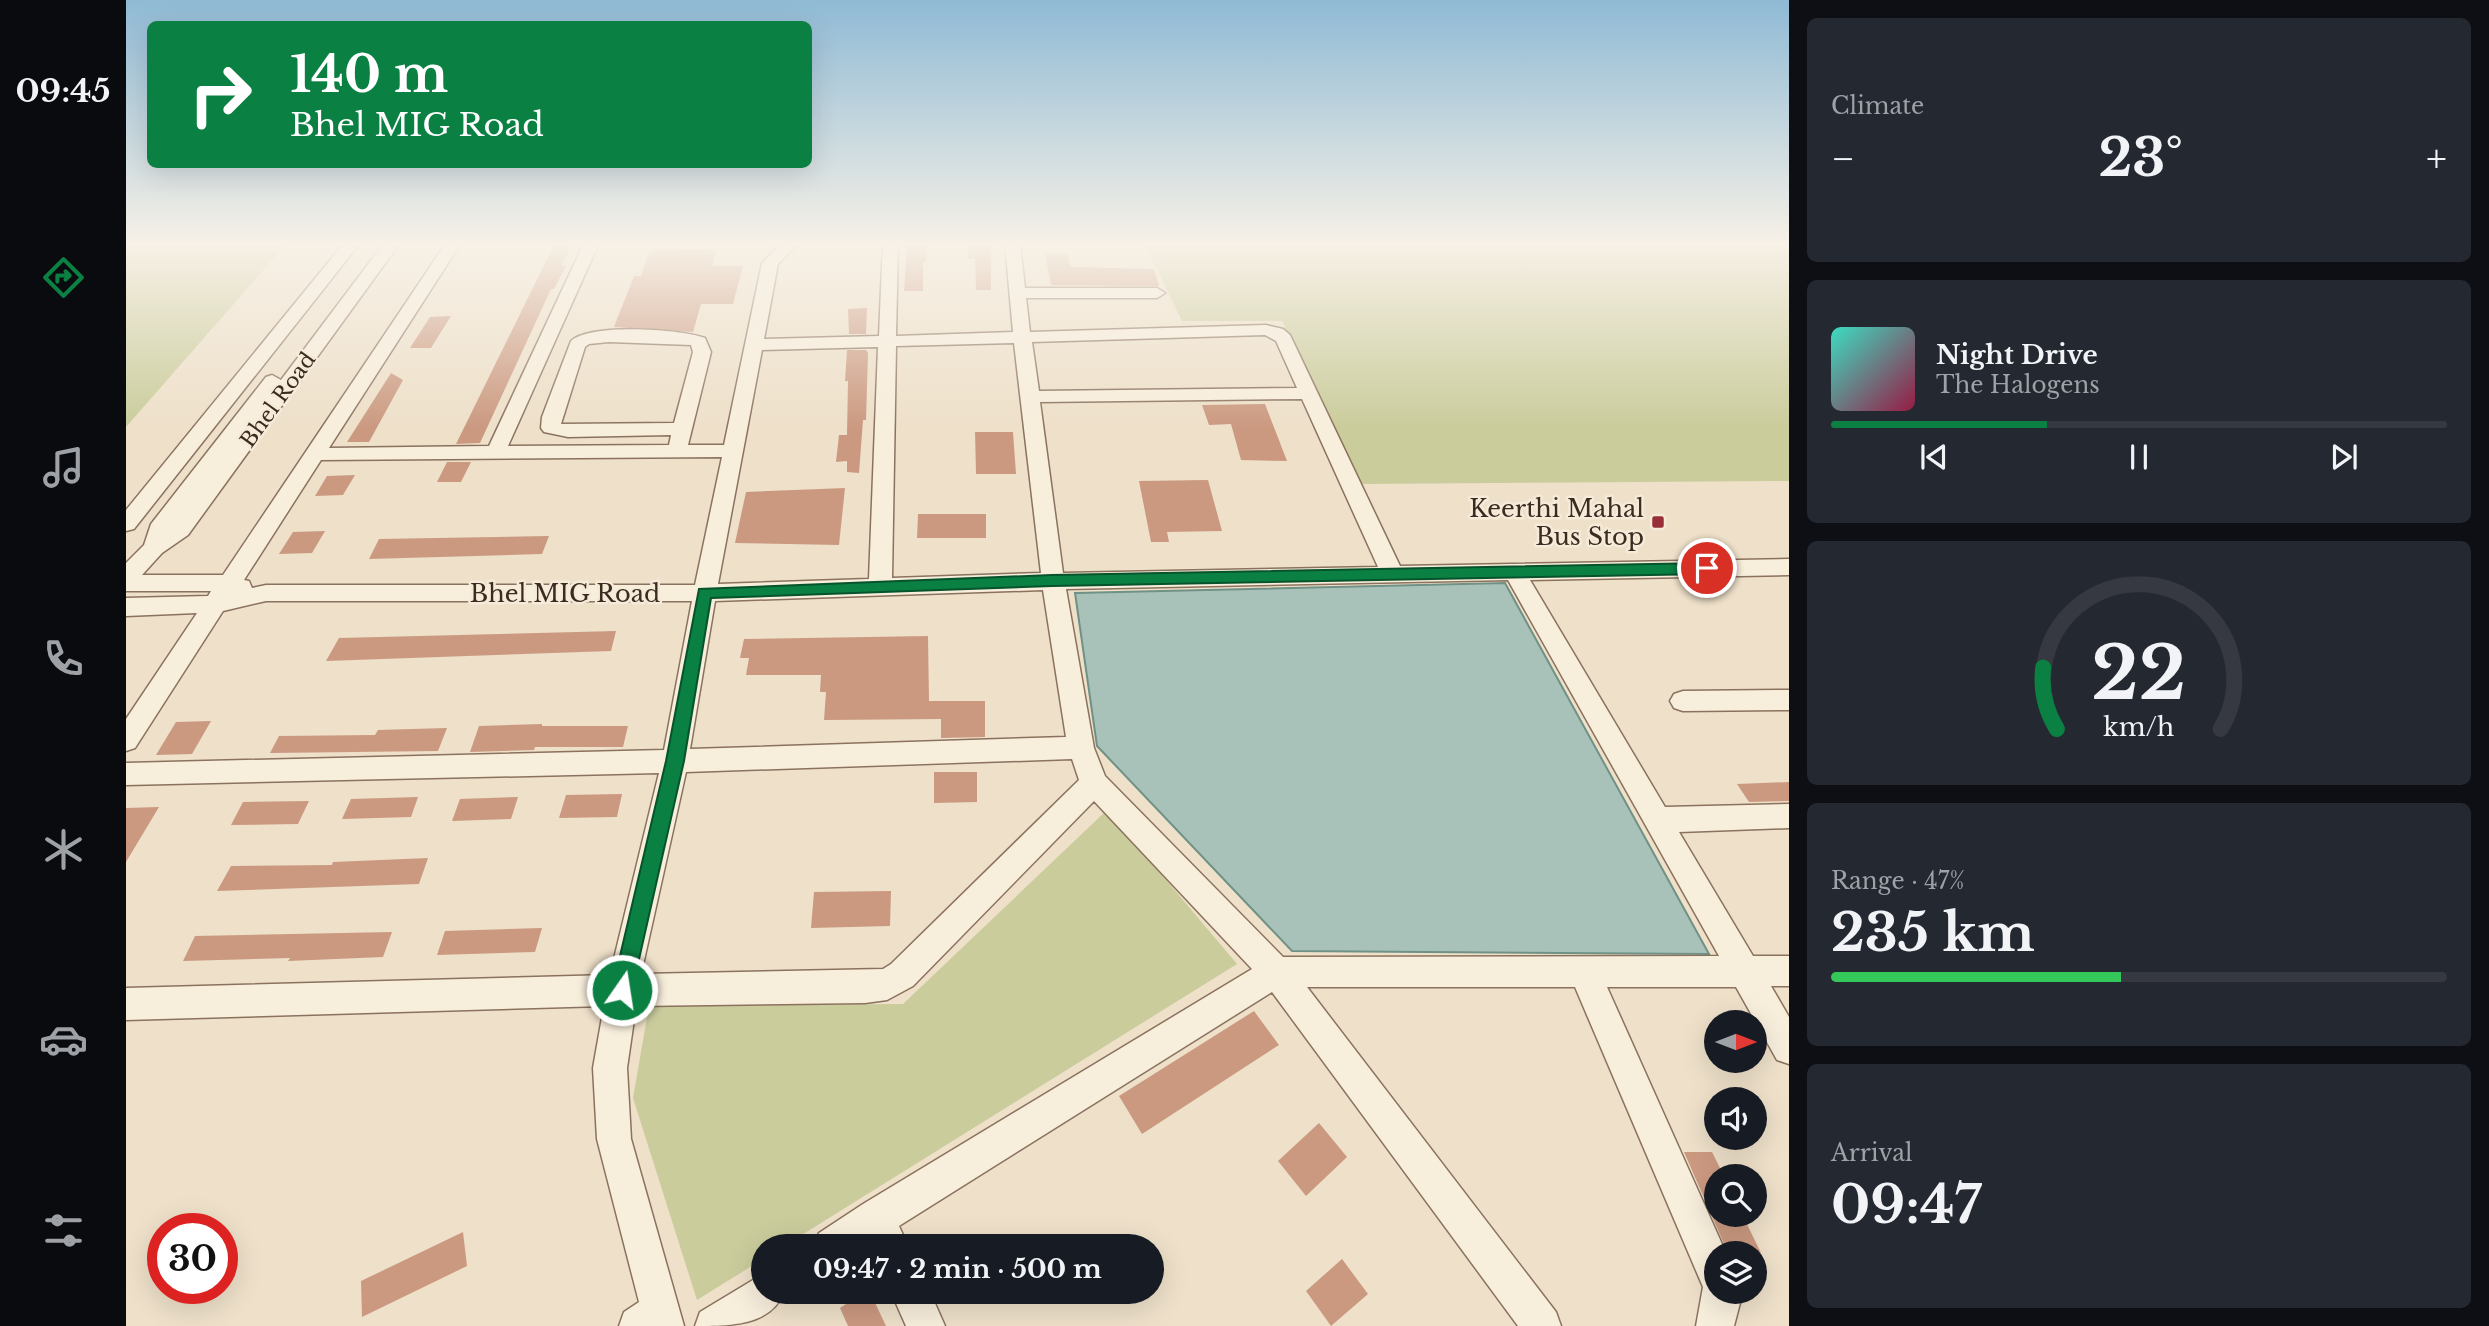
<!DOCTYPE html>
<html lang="en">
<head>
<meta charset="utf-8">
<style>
  :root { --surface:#171b24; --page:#242831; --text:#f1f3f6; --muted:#9ea1a6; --line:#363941; --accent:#0b8043 }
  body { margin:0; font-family:"Libre Baskerville",serif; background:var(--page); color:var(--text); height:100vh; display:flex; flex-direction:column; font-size:26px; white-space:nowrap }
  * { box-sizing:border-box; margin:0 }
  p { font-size:23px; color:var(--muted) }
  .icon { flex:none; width:38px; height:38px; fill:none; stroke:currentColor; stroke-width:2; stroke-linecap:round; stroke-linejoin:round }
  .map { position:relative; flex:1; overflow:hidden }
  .drawer { display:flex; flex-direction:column; gap:18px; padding:18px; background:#0d0f14; width:700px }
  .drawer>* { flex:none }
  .hud { position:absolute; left:21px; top:21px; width:665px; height:147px; border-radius:10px; box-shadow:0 7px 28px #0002; background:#0b8043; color:#fff; overflow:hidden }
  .needle { width:46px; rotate:90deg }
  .tools { position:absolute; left:1578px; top:1010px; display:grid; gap:14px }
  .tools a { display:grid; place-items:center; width:63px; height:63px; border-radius:50%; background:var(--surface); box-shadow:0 7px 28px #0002; font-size:35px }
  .speed { position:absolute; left:21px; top:1213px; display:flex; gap:14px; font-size:35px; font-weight:700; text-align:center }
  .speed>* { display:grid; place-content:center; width:91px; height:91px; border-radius:50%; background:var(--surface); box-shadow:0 7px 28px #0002; line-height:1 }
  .speed .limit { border:10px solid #d22; background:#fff; color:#111 }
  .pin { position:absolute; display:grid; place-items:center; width:60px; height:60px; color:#fff; margin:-30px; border:4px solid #fff; border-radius:50%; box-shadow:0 2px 7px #0007 }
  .me { position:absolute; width:77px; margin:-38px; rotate:13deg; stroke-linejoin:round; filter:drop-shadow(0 0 5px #0008) }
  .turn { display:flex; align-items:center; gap:24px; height:147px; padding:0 28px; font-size:32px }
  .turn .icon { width:91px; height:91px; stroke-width:2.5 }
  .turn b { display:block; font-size:49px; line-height:60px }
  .big { font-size:52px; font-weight:700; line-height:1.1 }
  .drawer .card { flex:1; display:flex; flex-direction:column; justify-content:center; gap:10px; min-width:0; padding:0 24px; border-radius:10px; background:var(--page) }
  .drawer .dial { align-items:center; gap:0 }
  .dial svg { height:182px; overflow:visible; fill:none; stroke:var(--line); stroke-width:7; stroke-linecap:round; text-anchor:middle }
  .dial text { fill:var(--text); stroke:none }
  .song { display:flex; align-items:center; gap:21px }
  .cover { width:84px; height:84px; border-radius:10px; background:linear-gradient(135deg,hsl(170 70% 55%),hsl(340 70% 35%)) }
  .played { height:7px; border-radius:4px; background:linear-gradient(90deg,var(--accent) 35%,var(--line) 35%) }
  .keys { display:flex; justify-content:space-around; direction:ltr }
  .heat { display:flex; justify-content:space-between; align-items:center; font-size:38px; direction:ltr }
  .charge { height:10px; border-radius:5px; background:linear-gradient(90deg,#34c759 47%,var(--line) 0) }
  .trip { position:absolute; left:625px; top:1234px; width:413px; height:70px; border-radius:35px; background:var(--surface); box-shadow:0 7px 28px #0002; font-weight:700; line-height:70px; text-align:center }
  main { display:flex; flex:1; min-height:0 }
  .tabs { display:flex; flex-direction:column; width:126px; justify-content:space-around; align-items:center; background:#090b0e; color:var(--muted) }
  .tabs .icon { width:49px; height:49px }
  .tabs .on { color:var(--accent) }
  .tabs b { font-size:32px; color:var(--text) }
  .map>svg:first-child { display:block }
</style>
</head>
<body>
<main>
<nav class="tabs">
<b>09:45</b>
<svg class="icon on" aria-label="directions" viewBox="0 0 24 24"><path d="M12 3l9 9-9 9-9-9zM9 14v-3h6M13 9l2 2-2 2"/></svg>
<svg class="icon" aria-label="music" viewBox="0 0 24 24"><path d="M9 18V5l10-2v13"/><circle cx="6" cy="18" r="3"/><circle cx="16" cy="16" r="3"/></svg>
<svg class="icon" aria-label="phone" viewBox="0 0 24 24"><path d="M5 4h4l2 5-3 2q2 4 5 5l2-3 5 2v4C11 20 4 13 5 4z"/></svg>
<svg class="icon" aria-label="climate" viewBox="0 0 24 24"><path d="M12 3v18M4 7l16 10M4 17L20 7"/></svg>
<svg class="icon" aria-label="car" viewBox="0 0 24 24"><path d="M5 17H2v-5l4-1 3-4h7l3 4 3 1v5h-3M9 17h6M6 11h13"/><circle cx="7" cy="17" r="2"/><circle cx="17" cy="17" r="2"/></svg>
<svg class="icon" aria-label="filters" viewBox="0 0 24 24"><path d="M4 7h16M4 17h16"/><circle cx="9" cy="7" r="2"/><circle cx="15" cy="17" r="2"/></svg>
</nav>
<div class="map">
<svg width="1663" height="1326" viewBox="0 0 1663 1326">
  <rect width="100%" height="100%" fill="#eee0c9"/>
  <g fill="#cacc9c">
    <path d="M0,243h161l-161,184z"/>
    <path d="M1018,243h645v238l-428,3 -79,-163h-100z"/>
    <path d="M981,810l130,154 -453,282h-21v13l-66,41 -64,-202 16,-92 254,-2z"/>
  </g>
  <path fill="#a9c2b9" stroke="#709186" stroke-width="2" d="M1379,583l204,371 -417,-3 -195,-205 -22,-153z"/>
  <g fill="#cb9980">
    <path d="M429,243h18l-12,23h5l-12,23h-3l-71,154 -24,1z"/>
    <path d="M842,243h23v47h-15l-1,-31h-7z"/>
    <path d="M781,246h20l-1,16h-3v29h-19z"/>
    <path d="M591,249l-5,17h31l-10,38h-32l-8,28 -79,-5 20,-51h7l9,-26z"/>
    <path d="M919,253h23l2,14 84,2 5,17 -108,-1z"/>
    <path d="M741,308l-1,26h-17l-1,-25z"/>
    <path d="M325,316l-20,32h-21l20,-31z"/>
    <path d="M721,350h19l2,3 -2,67h-3l-4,53 -12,-1v-11l-11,1 3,-27h8l1,-54h-3z"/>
    <path d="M265,373l12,7 -34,62h-22z"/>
    <path d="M1139,404l22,57 -46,-1 -10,-36 -22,1 -7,-20z"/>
    <path d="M849,432h38l3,42h-40z"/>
    <path d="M321,462h24l-10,20h-24z"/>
    <path d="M229,475l-12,20 -28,1 12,-20z"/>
    <path d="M1082,480l14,51 -55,1 2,10h-18l-12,-61z"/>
    <path d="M719,488l-6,57 -104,-2 11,-51z"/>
    <path d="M792,514h68v24h-69z"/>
    <path d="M199,531l-13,22 -33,1 14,-22z"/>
    <path d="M423,536l-7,18 -173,5 10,-20z"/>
    <path d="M490,631l-5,20 -285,10 13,-23z"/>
    <path d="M802,636l1,65h56v36l-44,1v-19l-117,1 2,-28h-6l1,-17h-75l3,-17h-9l4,-19z"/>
    <path d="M85,721l-19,33 -36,1 20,-33z"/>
    <path d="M416,724v2h86l-5,21h-88l-1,3 -64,2 9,-26z"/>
    <path d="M321,728l-9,23 -168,2 9,-17 96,-1 3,-5z"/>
    <path d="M808,772h43v30l-43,1z"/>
    <path d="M1663,782v19l-40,1 -12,-18z"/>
    <path d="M496,794l-5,23 -58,1 7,-23z"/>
    <path d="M292,797l-7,20 -69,2 9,-20z"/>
    <path d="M392,797l-7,22 -59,2 8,-22z"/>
    <path d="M183,801l-11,23 -67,1 12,-23z"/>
    <path d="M33,807l-33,55v-54z"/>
    <path d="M302,858l-9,26 -202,7 14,-25 101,-1 1,-3z"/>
    <path d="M765,891l-1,35 -79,2 3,-36z"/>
    <path d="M416,928l-7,24 -98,3 8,-24z"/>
    <path d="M266,932l-9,25 -95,4 2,-3 -107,3 12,-25z"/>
    <path d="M1128,1011l25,34 -137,89 -23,-38z"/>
    <path d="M1193,1123l28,34 -41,39 -28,-35z"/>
    <path d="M1558,1152h28l12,24h-7v38h25l19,39h-33z"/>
    <path d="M337,1232l4,34 -105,51 -1,-36z"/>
    <path d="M1216,1259l26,35 -37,32 -25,-35z"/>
    <path d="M738,1292h6l16,34h-38l-8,-18z"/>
  </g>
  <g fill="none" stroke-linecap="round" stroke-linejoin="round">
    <defs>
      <g id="minor">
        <path d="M218,243h16l-226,286 -8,2v-21z"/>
        <path d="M258,243h16l-212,292 -26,18 -20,22h81l223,-332h15l-132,205 160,-2 95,-203h15l-91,203 161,-1 2,-10 -103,2 -24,-5 -3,-4 1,-11 29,-76c20,-18 109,-12 134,-3l6,14 -23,93h36l38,-182 20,-20h17l-21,21 -14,75 115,-3 4,-93h15l-2,93 117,-4 -8,-89h15l5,45h132l8,5 -8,5h-131l4,34 236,-7 17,4 7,6 110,231 389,-7v16l-259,5 135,227 124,-3v24l-110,4 74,124h36v30h-18l18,31v47l-12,-4 -41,-73h-129l119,266h-9v39h22l1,11 -6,23h-38l7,-39 -128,-300h-268l249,325 5,14h-43l-246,-334 -373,234 9,20h-95l6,-13 44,-29 389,-235 -158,-168 -181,185 -26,14 -22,3 -229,3 -9,62 4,71 53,187h-65l5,-14 15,-10 -42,-163 -4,-71 11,-62 -478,14v-32l484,-13 49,-202 -533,12v-22l538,-13 28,-149h-426l-43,10 -88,137 -9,3v-32l71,-106 -71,3v-18l82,-2 3,-5h-85v-28l18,-18 7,-21 115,-147 6,-2 9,5zM1139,335l11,6 21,47 -258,3 -7,-49zM483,342l82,3 2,7 -19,71 -113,1 24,-77 4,-3zM888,343l27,230 -149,5 4,-232zM752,347l-9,232 -151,5 44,-234zM1176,399l76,168 -315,6 -23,-171zM596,457l-27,128h-429l-14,3 -3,-7 -5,-1 77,-120zM1382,580l211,376 -436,1 -178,-181 -11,-28 -28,-159zM917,590l23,147 -376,12 25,-148zM946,759l7,21 -188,184 -8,5 -242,5 45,-202z"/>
        <path d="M1663,690v20l-106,1 -9,-3 -4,-7 4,-7 9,-3z"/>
        <path d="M637,1274v18h21c-13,34 -55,34 -89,34l5,-14z"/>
        <path d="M765,1292h39l15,34h-39z"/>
      </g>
    </defs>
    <use href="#minor" stroke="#8a725e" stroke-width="3"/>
    <use href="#minor" fill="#f8eedc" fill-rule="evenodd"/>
  </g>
  <linearGradient id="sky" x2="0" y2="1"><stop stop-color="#8fbad5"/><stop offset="0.57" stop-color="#f7f1e7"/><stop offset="1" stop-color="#f7f1e7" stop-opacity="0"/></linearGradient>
  <rect width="1663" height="428" fill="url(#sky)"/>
  <path fill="#0b8043" stroke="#07532c" stroke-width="2" d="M1581,563l7,5 -7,6 -655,12 -341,12 -27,163 -52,229 -3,7 -7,3 -7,-3 -3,-7 54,-229 33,-172 353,-14z"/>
  <rect fill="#982f38" stroke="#f5ebd8" stroke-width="2.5" x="1525" y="515" width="14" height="14" rx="3.5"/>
  <g text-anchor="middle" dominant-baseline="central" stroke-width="5" stroke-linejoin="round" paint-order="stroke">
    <g font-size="21" fill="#3b2b21" stroke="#f5ebd8">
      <text transform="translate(152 400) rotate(-54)">Bhel Road</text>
    </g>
    <g font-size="24" fill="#3b2b21" stroke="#f5ebd8" text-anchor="end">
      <text x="1518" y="508">Keerthi Mahal<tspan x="1518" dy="28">Bus Stop</tspan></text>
    </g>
    <g font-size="24" fill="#3b2b21" stroke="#f5ebd8">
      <text x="439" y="593">Bhel MIG Road</text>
    </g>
  </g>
</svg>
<div class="tools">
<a><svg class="needle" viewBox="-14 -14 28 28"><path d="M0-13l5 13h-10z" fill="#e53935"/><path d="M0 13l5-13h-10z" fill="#9ea1a6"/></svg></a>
<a><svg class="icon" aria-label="sound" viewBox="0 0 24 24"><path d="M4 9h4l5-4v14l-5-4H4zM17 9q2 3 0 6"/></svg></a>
<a><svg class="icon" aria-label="search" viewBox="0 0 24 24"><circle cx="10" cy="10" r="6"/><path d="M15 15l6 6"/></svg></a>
<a><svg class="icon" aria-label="layers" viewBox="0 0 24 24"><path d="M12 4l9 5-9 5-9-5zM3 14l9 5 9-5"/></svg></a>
</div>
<div class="speed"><div class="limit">30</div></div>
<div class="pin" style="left:1581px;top:568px;background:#d93025"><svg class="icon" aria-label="arrive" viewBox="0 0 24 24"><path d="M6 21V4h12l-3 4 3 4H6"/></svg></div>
<svg class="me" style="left:496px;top:990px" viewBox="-20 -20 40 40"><circle r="17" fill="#0b8043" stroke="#fff" stroke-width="3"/><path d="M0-11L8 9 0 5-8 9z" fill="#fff"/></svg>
<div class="trip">09:47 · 2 min · 500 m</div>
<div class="hud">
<div class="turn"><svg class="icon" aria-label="right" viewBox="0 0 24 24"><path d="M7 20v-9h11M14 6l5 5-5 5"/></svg><div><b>140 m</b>Bhel MIG Road</div></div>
</div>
</div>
<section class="drawer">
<div class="card"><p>Climate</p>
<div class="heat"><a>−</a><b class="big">23°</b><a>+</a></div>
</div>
<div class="card">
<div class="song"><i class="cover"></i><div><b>Night Drive</b><p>The Halogens</p></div></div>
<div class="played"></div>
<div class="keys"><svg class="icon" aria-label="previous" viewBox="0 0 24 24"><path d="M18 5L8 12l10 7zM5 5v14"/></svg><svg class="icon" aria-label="pause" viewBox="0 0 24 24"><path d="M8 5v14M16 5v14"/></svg><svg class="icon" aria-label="next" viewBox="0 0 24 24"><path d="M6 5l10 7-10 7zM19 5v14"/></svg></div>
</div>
<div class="card dial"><svg viewBox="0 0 100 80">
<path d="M14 69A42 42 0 1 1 86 69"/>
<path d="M14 69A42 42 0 0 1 8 42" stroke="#0b8043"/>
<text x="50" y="56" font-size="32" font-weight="700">22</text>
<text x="50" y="72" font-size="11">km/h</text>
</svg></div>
<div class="card"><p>Range · 47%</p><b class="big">235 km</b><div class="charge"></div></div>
<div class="card"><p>Arrival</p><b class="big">09:47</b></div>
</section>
</main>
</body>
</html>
